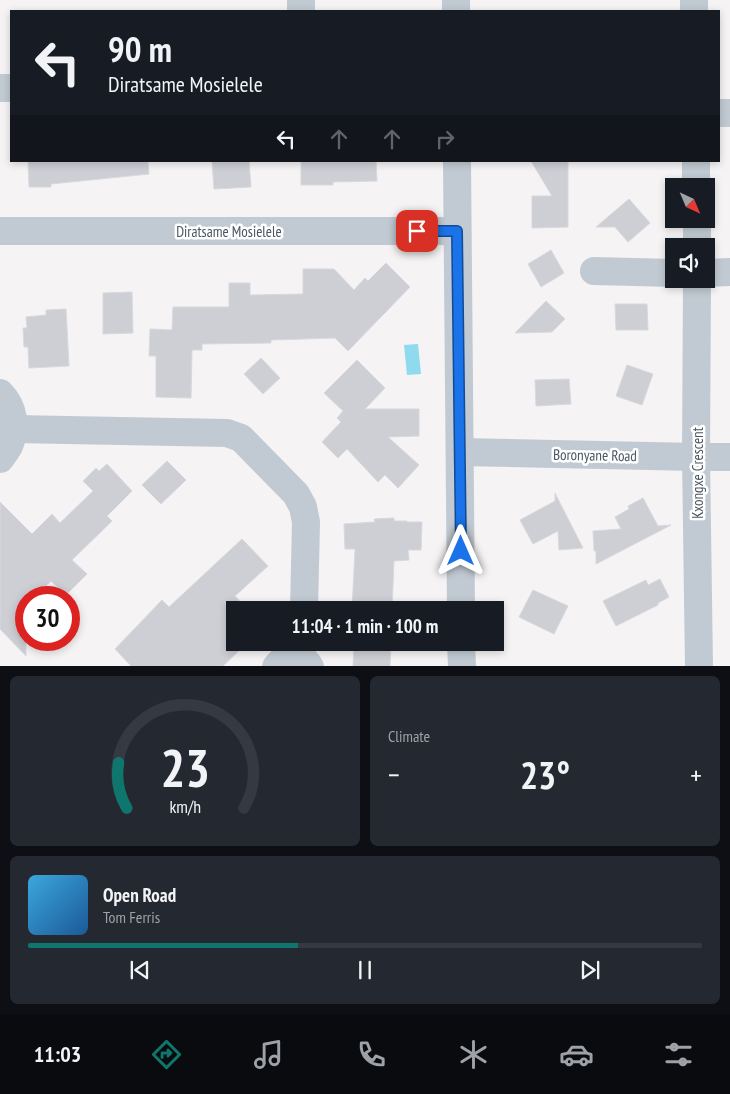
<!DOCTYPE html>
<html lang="en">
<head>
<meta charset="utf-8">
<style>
  :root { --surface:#171b24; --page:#242831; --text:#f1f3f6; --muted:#9ea1a6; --line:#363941; --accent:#0f766e }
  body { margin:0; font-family:"PT Sans Narrow",sans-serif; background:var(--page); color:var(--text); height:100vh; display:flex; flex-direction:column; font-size:19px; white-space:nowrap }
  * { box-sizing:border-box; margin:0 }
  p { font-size:16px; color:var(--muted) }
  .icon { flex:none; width:28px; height:28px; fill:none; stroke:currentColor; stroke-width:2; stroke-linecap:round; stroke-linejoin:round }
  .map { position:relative; height:666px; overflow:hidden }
  .details { display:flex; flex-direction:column; gap:10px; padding:10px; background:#0d0f14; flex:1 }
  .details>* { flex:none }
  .banner { position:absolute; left:10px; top:10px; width:710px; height:152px; border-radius:0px; box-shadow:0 2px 8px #0003; background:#171b24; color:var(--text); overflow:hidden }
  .needle { width:32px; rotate:136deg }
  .fabs { position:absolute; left:665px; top:178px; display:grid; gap:10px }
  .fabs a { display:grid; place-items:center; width:50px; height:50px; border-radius:0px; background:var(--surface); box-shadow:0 2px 8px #0003; font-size:25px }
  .speed { position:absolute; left:15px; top:586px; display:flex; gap:10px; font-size:25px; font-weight:700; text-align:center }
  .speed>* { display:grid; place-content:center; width:65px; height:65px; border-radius:50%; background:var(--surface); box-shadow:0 2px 8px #0003; line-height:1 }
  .speed .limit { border:8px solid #d22; background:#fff; color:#111 }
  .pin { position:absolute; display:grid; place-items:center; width:42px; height:42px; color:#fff; margin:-21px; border-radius:10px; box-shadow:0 2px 8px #0006 }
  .me { position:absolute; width:55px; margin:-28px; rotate:0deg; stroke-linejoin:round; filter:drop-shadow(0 0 4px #0008) }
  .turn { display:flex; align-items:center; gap:18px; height:105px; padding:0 15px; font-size:22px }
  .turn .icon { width:65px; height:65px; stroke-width:2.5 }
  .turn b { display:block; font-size:35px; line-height:42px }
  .lanes { display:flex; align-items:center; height:48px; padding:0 15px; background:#0003; justify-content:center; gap:25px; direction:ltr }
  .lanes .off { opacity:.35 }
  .big { font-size:38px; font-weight:600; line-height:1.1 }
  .details .card { flex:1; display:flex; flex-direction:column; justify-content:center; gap:8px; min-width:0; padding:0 18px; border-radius:8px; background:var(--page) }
  .details .dial { align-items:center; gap:0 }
  .dial svg { height:130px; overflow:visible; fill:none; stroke:var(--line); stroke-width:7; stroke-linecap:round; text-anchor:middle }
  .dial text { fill:var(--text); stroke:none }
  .song { display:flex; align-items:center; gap:15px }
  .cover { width:60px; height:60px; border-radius:8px; background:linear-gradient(135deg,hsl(200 70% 55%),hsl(210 70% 35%)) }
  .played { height:5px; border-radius:2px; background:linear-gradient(90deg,var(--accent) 40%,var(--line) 40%) }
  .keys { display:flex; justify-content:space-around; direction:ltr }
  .heat { display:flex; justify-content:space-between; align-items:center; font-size:28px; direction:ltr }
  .details .tiles { flex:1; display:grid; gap:10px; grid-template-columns:1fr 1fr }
  .card:last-child { grid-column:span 2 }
  .trip { position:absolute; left:226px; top:601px; width:278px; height:50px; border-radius:0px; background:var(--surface); box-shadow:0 2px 8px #0003; font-weight:600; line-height:50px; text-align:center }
  .tab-bar { display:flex; height:80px; justify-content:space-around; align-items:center; background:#090b0e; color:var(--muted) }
  .tab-bar .icon { width:35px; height:35px }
  .tab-bar .selected { color:var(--accent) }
  .tab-bar b { font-size:22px; color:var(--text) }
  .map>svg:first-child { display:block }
</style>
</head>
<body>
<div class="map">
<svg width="730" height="667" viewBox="0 0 730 667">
  <rect width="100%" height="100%" fill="#f5f3f3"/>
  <path fill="#90daee" d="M418,344l3,30 -14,1 -3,-30z"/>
  <g fill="#cdcfd5" stroke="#d7d9de">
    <path d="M28,161h120l1,13 -98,10v3h-22z"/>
    <path d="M212,161h37l2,26 -37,2z"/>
    <path d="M301,161h75l1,20 -44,1v3h-32z"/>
    <path d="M531,161h37v66l-36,1v-32h20z"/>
    <path d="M629,199l21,24 -22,19 -13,-15h-19z"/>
    <path d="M551,250l13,23 -23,14 -13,-23z"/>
    <path d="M386,263l24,24 -62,64 -13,-13 -64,2v3l-69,1v6h-10l-1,48 -35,-1v-41h-7l1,-27 22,1 1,-23h56v-24h21v12l53,-1v-25h31l20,21 11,-12 3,3z"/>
    <path d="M132,292l1,41 -30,1v-41z"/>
    <path d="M546,301l19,18 -13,13 -37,1z"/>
    <path d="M615,304h32l1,26h-32z"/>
    <path d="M66,309l3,57 -40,2 -1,-21h-4l-1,-19h4l-1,-11 20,-2v-5z"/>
    <path d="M261,358l19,20 -17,16 -19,-20z"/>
    <path d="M357,360l28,28 -20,21h54v27l-31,1 31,28 -21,23 -13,-13 -7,7 -31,-33 -9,9 -16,-16 19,-20 -4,-4 6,-7 -19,-18z"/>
    <path d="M627,365l26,9 -11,31 -26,-9z"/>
    <path d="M569,379l2,25 -35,2 -1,-26z"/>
    <path d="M167,461l19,19 -25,24 -19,-19z"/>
    <path d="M107,464l25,27 -25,25 5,5 -40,39 15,14 -21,21 -15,-14 -17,17h-8v58l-26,-27v-127l32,32 20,-20 8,9 33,-32 -10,-10 13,-13 3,3z"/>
    <path d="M555,493l3,6 25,49 -24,2 -1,-19 -25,13 -13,-24 35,-19z"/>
    <path d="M643,498l15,28 13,-1 -75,39v-13h-2l-1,-20 28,-2 -6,-12 14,-8 -1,-3z"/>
    <path d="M394,518v3h13v1h15l-1,28h-13l1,10 -15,1 -2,49h-40l3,-61h-10l-1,-25 31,-2 -1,-3z"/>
    <path d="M242,539l26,27 -33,30 13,14h-13v32h13l-26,25h-90l-17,-18 47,-49 7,7z"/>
    <path d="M660,579l9,18 -11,6v2l-42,21 -13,-25 43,-21 2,5z"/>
    <path d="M533,590l35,16 -14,28 -35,-17z"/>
    <path d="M354,642h37l-1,25h-37z"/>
  </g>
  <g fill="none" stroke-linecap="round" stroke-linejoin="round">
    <g stroke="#c1cad2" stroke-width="28">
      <path d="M456,0v11"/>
      <path d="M694,0v11"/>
      <path d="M301,11v-11"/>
      <path d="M0,88h11"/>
      <path d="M719,113h11"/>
      <path d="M457,161l4,449"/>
      <path d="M696,161v25"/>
      <path d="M697,219v27"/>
      <path d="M0,231h457"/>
      <path d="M594,271l80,2"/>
      <path d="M706,273l24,-1"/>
      <path d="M697,279l-1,178 3,210"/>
      <path d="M0,393c14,14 17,34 9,53 -2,4 -6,9 -9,13"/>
      <path d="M14,429l213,4 14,5 55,56 7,13 3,15 -2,88"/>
      <path d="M460,452l236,5h34"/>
      <path d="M461,642l1,25"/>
      <path d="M276,667c9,-13 26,-15 34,0"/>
    </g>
  </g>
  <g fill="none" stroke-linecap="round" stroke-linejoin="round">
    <defs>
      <path id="route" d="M417,231h40l4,320"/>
    </defs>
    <use href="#route" stroke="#114b97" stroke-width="12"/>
    <use href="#route" stroke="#1a73e8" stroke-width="9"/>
  </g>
  <g text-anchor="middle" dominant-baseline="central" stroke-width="5" stroke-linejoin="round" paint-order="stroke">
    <g font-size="15" fill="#4a5661" stroke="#fff">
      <text x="229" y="231">Diratsame Mosielele</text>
      <text transform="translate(595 455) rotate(1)">Boronyane Road</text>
      <text transform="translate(697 473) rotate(-90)">Kxongxe Crescent</text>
    </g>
  </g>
</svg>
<div class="fabs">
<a><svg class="needle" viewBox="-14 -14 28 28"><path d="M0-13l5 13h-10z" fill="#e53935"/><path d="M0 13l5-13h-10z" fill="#9ea1a6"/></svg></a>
<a><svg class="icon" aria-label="sound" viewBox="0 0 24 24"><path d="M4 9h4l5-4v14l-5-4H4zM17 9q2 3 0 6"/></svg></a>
</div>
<div class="speed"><div class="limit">30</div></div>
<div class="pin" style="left:417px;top:231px;background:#d93025"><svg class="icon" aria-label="arrive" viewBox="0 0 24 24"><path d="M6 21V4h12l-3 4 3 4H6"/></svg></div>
<svg class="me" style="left:461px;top:551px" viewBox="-20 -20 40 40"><path d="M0-17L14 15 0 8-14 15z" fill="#1a73e8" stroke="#fff" stroke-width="4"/></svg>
<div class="trip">11:04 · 1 min · 100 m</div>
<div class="banner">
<div class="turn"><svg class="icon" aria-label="left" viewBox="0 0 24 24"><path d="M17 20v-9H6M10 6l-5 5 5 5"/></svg><div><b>90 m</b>Diratsame Mosielele</div></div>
<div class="lanes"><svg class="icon" aria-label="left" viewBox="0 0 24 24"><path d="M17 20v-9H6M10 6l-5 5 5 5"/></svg><svg class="icon off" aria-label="ahead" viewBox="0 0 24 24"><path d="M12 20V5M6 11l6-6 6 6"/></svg><svg class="icon off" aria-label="ahead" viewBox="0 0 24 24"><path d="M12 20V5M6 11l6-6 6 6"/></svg><svg class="icon off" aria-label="right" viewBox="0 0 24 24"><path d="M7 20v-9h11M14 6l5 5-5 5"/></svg></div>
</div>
</div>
<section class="details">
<div class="tiles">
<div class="card dial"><svg viewBox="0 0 100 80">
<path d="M14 69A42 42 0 1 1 86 69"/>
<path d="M14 69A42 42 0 0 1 9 41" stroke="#0f766e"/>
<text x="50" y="56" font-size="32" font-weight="700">23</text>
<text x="50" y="72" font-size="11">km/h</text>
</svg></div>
<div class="card"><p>Climate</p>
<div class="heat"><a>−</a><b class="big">23°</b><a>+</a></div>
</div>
<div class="card">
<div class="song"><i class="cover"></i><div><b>Open Road</b><p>Tom Ferris</p></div></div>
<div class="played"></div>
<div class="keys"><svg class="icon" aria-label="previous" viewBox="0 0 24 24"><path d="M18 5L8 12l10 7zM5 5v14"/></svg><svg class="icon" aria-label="pause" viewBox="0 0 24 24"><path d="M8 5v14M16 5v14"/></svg><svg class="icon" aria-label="next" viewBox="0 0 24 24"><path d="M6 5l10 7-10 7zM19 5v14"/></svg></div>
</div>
</div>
</section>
<nav class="tab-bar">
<b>11:03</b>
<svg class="icon selected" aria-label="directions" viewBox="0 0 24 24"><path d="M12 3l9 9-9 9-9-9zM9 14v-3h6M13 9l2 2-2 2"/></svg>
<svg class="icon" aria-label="music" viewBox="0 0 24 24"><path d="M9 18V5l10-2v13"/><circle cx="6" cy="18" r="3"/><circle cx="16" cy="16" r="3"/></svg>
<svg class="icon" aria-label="phone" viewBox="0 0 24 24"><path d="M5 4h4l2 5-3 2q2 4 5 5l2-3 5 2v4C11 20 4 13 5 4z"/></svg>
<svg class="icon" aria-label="climate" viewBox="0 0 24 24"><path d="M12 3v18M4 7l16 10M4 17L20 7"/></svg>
<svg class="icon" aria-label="car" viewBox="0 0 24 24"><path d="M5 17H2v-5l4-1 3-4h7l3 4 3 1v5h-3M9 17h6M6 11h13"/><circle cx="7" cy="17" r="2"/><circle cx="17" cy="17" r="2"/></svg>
<svg class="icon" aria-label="filters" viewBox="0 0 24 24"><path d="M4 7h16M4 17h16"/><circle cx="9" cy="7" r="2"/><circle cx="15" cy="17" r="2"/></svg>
</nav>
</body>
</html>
